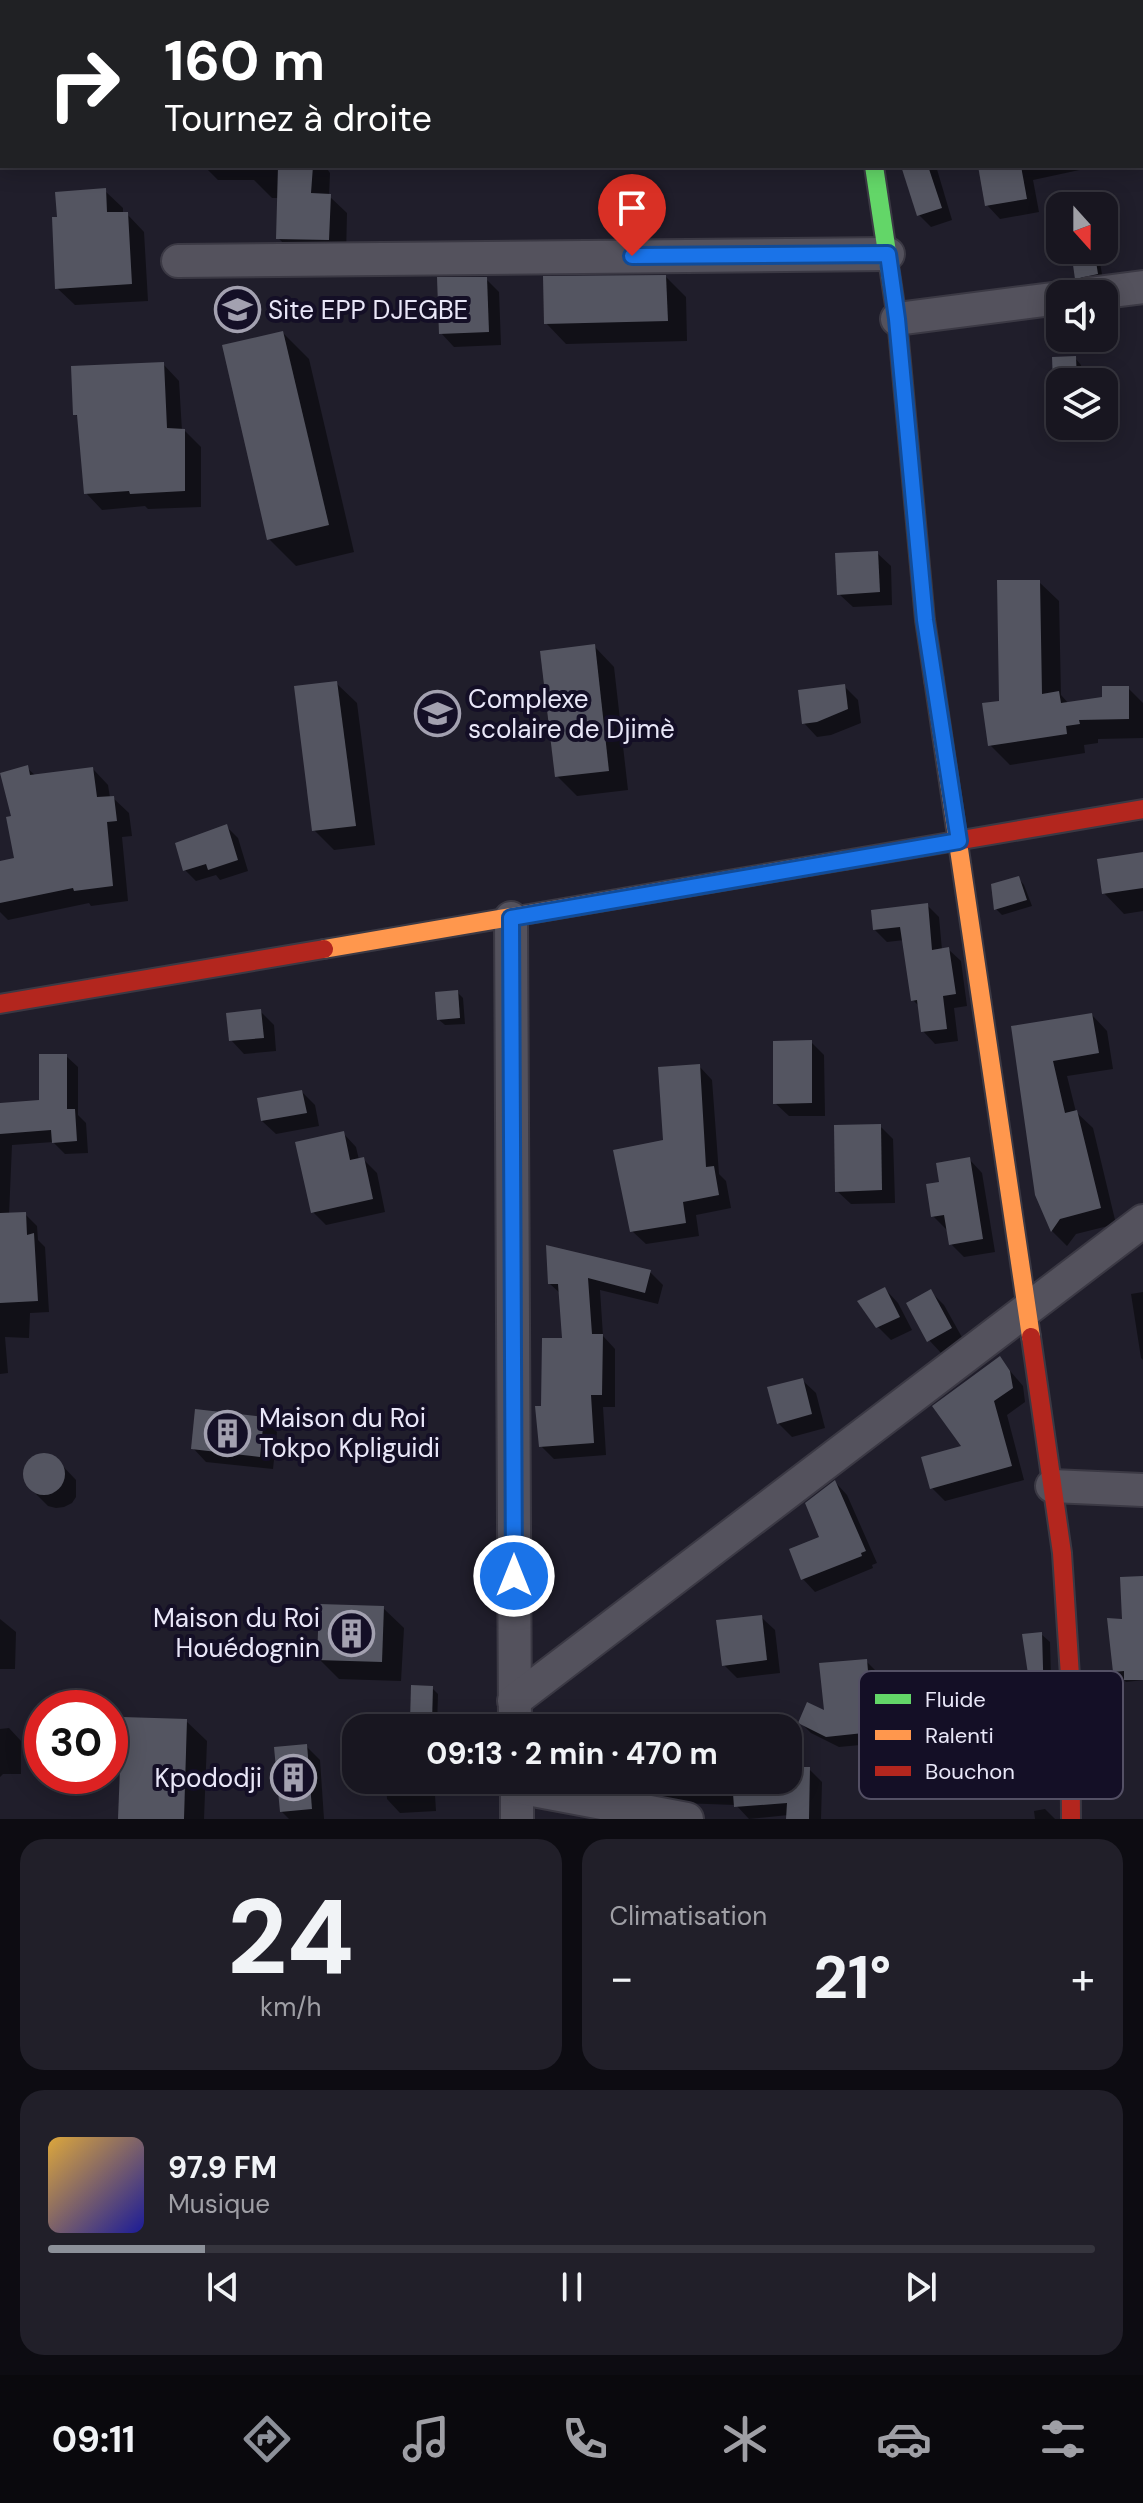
<!DOCTYPE html>
<html lang="fr">
<head>
<meta charset="utf-8">
<style>
  :root { --surface:#181620; --page:#211f29; --text:#f1f3f6; --muted:#9f9fa5; --line:#36353e; --accent:#8c9099 }
  body { margin:0; font-family:"DM Sans",sans-serif; background:var(--page); color:var(--text); height:100vh; display:flex; flex-direction:column; font-size:30px; white-space:nowrap }
  * { box-sizing:border-box; margin:0 }
  p { font-size:26px; color:var(--muted) }
  .icon { flex:none; width:44px; height:44px; fill:none; stroke:currentColor; stroke-width:2; stroke-linecap:round; stroke-linejoin:round }
  .map { position:relative; height:1819px; overflow:hidden }
  .drawer { display:flex; flex-direction:column; gap:20px; padding:20px; background:#0d0c12; flex:1 }
  .drawer>* { flex:none }
  .banner { position:absolute; left:0px; top:0px; width:1144px; height:168px; box-shadow:0 4px 20px #0003,0 0 0 2px var(--line); background:#202124; color:#fff; overflow:hidden }
  .needle { width:52px; rotate:159deg }
  .buttons { position:absolute; left:1046px; top:192px; display:grid; gap:16px }
  .buttons a { display:grid; place-items:center; width:72px; height:72px; border-radius:16px; background:var(--surface); box-shadow:0 4px 20px #0003,0 0 0 2px var(--line); font-size:40px }
  .speed { position:absolute; left:24px; top:1690px; display:flex; gap:16px; font-size:40px; font-weight:700; text-align:center }
  .speed>* { display:grid; place-content:center; width:104px; height:104px; border-radius:50%; background:var(--surface); box-shadow:0 4px 20px #0003,0 0 0 2px var(--line); line-height:1 }
  .speed .limit { border:12px solid #d22; background:#fff; color:#111 }
  .pin { position:absolute; display:grid; place-items:center; width:68px; height:68px; color:#fff; margin:-82px -34px; border-radius:50% 50% 50% 0; rotate:-45deg; box-shadow:0 0 8px #0007 }
  .pin .icon { rotate:45deg }
  .me { position:absolute; width:88px; margin:-44px; rotate:0deg; stroke-linejoin:round; filter:drop-shadow(0 0 6px #0008) }
  .turn { display:flex; align-items:center; gap:28px; height:168px; padding:0 32px; font-size:36px }
  .turn .icon { width:104px; height:104px; stroke-width:2.5 }
  .turn b { display:block; font-size:56px; line-height:68px }
  .big { font-size:60px; font-weight:700; line-height:1.1 }
  .drawer .card { flex:1; display:flex; flex-direction:column; justify-content:center; gap:12px; min-width:0; padding:0 28px; border-radius:24px; background:var(--page) }
  .drawer .dial { align-items:center; gap:0 }
  .dial b { font-size:104px; line-height:1 }
  .song { display:flex; align-items:center; gap:24px }
  .cover { width:96px; height:96px; border-radius:12px; background:linear-gradient(135deg,hsl(40 70% 55%),hsl(240 70% 35%)) }
  .played { height:8px; border-radius:4px; background:linear-gradient(90deg,var(--accent) 15%,var(--line) 15%) }
  .keys { display:flex; justify-content:space-around; direction:ltr }
  .heat { display:flex; justify-content:space-between; align-items:center; font-size:44px; direction:ltr }
  .drawer .tiles { flex:1; display:grid; gap:20px; grid-template-columns:1fr 1fr }
  .card:last-child { grid-column:span 2 }
  .trip { position:absolute; left:342px; top:1714px; width:460px; height:80px; border-radius:24px; background:var(--surface); box-shadow:0 4px 20px #0003,0 0 0 2px var(--line); font-weight:700; line-height:80px; text-align:center }
  .tabs { display:flex; height:128px; justify-content:space-around; align-items:center; background:#0a090d; color:var(--muted) }
  .tabs .icon { width:56px; height:56px }
  .tabs .on { color:var(--accent) }
  .tabs b { font-size:36px; color:var(--text) }
  .map>svg:first-child { display:block }
</style>
</head>
<body>
<div class="map">
<svg width="1143" height="1819" viewBox="0 0 1143 1819">
  <rect width="100%" height="100%" fill="#201e2b"/>
  <g fill="#0007">
    <path d="M697,0h137l1,2h-138z"/>
    <path d="M964,0h61l-6,2h-54z"/>
    <rect x="1055" y="0" width="52" height="2"/>
    <path d="M1121,0h22v158l-1,-156h-21z"/>
    <path d="M204,166h121l5,7 -1,23 18,17 -1,43 -50,-1 -18,-17 1,-40h-7l-18,-18h-36z"/>
    <path d="M903,166h33l16,54 -21,7 -12,-12z"/>
    <path d="M980,166h118l-65,14 6,32 -39,7 -13,-14z"/>
    <path d="M105,191l18,17v6h4l17,18 4,69 -73,4 -18,-17z"/>
    <path d="M1094,257l6,6 3,17 -20,4 -6,-6z"/>
    <path d="M666,277l20,20 1,44 -121,3 -20,-21z"/>
    <path d="M486,279l13,13 2,53 -47,2 -13,-14z"/>
    <path d="M283,333l26,26 45,193 -58,14 -27,-27z"/>
    <path d="M1075,358l6,7 1,17h-22v13l-4,-4 -1,-32z"/>
    <path d="M163,364l16,17 3,50h3l16,16v60l-53,2 -3,-3 -43,4 -16,-17 -6,-74 -5,-5z"/>
    <path d="M877,553l14,13 1,39 -39,2 -14,-13z"/>
    <path d="M1039,582l20,19 2,94 8,9 35,-6 24,-10 15,15v35l-45,1v4l-14,2 1,8 -75,12 -20,-20z"/>
    <path d="M594,646l20,21 14,123 -51,6 -20,-20z"/>
    <path d="M336,683l21,20 18,142 -41,5 -20,-20z"/>
    <path d="M844,686l14,14 3,23 -30,12 -14,2 -13,-14z"/>
    <path d="M27,768l9,8 57,-7 15,16 2,13h3l16,15 3,23 -10,1 6,64 -37,5 -2,-3 -81,17 -8,-8v-49l16,-3 -3,-42z"/>
    <path d="M227,827l11,11 10,33 -28,9 -4,-5 -20,6 -11,-11 -8,-26z"/>
    <path d="M1143,854v57l-19,3 -20,-21z"/>
    <path d="M1018,878l6,7 8,21 -30,9 -6,-6z"/>
    <path d="M927,905l12,12 3,33 6,-1 13,12 6,45 -13,2 4,33 -23,3 -12,-13 -3,-24 -7,-7 -9,-60 -17,2 -12,-12z"/>
    <path d="M457,992l6,6 2,26 -20,1 -7,-6z"/>
    <path d="M260,1011l14,14 2,26 -32,3 -13,-14z"/>
    <path d="M1092,1015l15,16 6,38 -46,7 9,36 17,16 23,96 -40,10 -9,12 -15,-15 -15,-37 -24,-166z"/>
    <path d="M811,1042l13,13 1,61h-36l-14,-13z"/>
    <path d="M66,1056l12,11v48l8,8 2,30 -23,1 -12,-12 -41,3 -3,70 16,-1 12,12 1,14 7,7 4,65 -19,1 -1,25 -24,-1 3,36 -8,1v-269l41,-3z"/>
    <path d="M699,1066l13,14 7,94 7,7 5,27 -35,7 3,21 -53,8 -14,-13 33,-89z"/>
    <path d="M302,1092l13,13 4,21 -43,8 -14,-13z"/>
    <path d="M880,1126l13,13 2,64 -44,1 -14,-13z"/>
    <path d="M343,1133l13,14 3,13 4,-1 14,14 8,39 -59,13 -13,-13z"/>
    <path d="M969,1159l13,14 13,79 -31,5 -13,-13 -4,-14 -14,-14 8,-33z"/>
    <path d="M548,1247l102,25 13,13 -5,19 -58,-14 3,46 12,13v58h-12l3,48 -52,4 -13,-13 2,-38 21,-68 -3,-46 -11,-10z"/>
    <path d="M885,1289l13,14 14,27 -21,10 -13,-13z"/>
    <path d="M930,1291l14,14 20,36 -22,13 -13,-14z"/>
    <path d="M1143,1292v68l-2,-2 -10,-64z"/>
    <path d="M1000,1359l23,27 2,16 -18,13 17,65 -79,21 -13,-13 32,-40z"/>
    <path d="M802,1380l14,13 9,35 -33,9 -14,-14z"/>
    <path d="M264,1418l13,14 -4,37 -67,-7 -13,-14z"/>
    <path d="M47,1455l9,4 20,21v17l-4,6 -8,4 -8,1 -8,-2 -21,-21 -2,-16 5,-8 8,-5z"/>
    <path d="M835,1482l12,13 30,68 -5,2 1,3 -58,24 -12,-13 -12,-29 31,-12z"/>
    <path d="M1143,1578v102l-17,2 -11,-11 9,-50z"/>
    <path d="M383,1608l21,20 -3,53 -62,-2 -20,-20z"/>
    <path d="M761,1617l14,13 5,43 -43,5 -13,-13z"/>
    <path d="M0,1619l16,13 -1,37h-15z"/>
    <path d="M1041,1634l9,8 3,105 -6,1 -4,-4 -33,4 -9,-9 29,-64z"/>
    <path d="M866,1661l11,11 4,71 -42,4 -28,-14 -11,-11 26,-9z"/>
    <path d="M432,1688l6,6 -1,34h-19l-6,-6z"/>
    <path d="M186,1721l21,20 -3,78h-84z"/>
    <path d="M9,1728l12,13v33h-18l-3,3v-48z"/>
    <path d="M306,1746l14,14 4,59h-35l-8,-8z"/>
    <path d="M788,1769h21l13,13 -1,37h-33v-4l-39,4 -13,-14 -84,-3 -27,-5 -12,-12v-5h175z"/>
    <path d="M386,1780h48l2,31 -36,2 -13,-14z"/>
    <path d="M1045,1809l10,10h-20l-1,-8z"/>
  </g>
  <g fill="#545561">
    <path d="M278,166h35l-2,27 20,1 -2,46 -53,-1z"/>
    <path d="M901,166h27l14,42 -25,8z"/>
    <path d="M978,166h43l6,33 -42,7z"/>
    <path d="M106,188l1,24h21l4,72 -77,5 -3,-72h5l-2,-25z"/>
    <path d="M1095,255l3,19 -23,5 -3,-21z"/>
    <path d="M666,275l2,46 -124,3 -1,-48z"/>
    <path d="M437,277h50l2,55 -50,2z"/>
    <path d="M283,331l46,194 -62,15 -45,-195z"/>
    <path d="M1076,356l1,26h-24l-1,-25z"/>
    <path d="M164,362l3,66 18,1v62l-55,3 -1,-3 -45,3 -7,-79h-4l-2,-49z"/>
    <path d="M878,551l2,41 -43,3 -2,-42z"/>
    <path d="M997,580h43l2,114 17,-3 2,12 41,-6v-11h27v33l-50,1 1,4 -14,2 1,8 -79,12 -6,-43 17,-2z"/>
    <path d="M595,644l14,127 -54,6 -15,-126z"/>
    <path d="M337,681l19,145 -44,5 -18,-145z"/>
    <path d="M845,684l3,25 -31,13 -15,2 -4,-34z"/>
    <path d="M28,765l2,10 63,-8 4,30 17,-1 3,25 -10,1 6,64 -39,5 -1,-3 -73,15v-42l14,-3 -8,-41 5,-1 -11,-43z"/>
    <path d="M227,824l11,36 -30,10 -2,-6 -23,7 -8,-28z"/>
    <path d="M1143,852v36l-41,6 -5,-35z"/>
    <path d="M1019,876l8,24 -33,10 -3,-26z"/>
    <path d="M928,903l4,47 17,-3 7,47 -13,2 4,33 -26,3 -4,-32 -6,1 -11,-74 -27,3 -2,-20z"/>
    <path d="M458,990l2,28 -23,2 -2,-28z"/>
    <path d="M261,1009l3,29 -35,3 -3,-28z"/>
    <path d="M1092,1013l7,40 -46,8 12,52 12,-3 24,98 -41,11 -9,13 -16,-37 -24,-169z"/>
    <path d="M812,1040v63l-39,1v-63z"/>
    <path d="M39,1054h28v55h8l2,32 -25,2 -1,-13 -51,4v-31l39,-3z"/>
    <path d="M700,1064l6,103 8,-1 5,29 -36,7 3,21 -56,9 -17,-82 50,-10 -5,-73z"/>
    <path d="M302,1090l5,23 -46,8 -4,-23z"/>
    <path d="M881,1124l1,66 -47,2 -1,-67z"/>
    <path d="M344,1131l6,29 14,-3 9,42 -62,14 -16,-71z"/>
    <path d="M970,1157l13,82 -34,6 -5,-30 -13,2 -5,-33 13,-2 -3,-19z"/>
    <path d="M26,1212l1,23 7,-2 4,68 -38,2v-90z"/>
    <path d="M546,1245l105,25 -6,23 -57,-15 4,56h11l-1,61h-11l3,48 -55,4 -4,-41h6l1,-68h20l-4,-54h-10z"/>
    <path d="M885,1287l15,30 -24,11 -19,-27z"/>
    <path d="M931,1289l21,39 -25,14 -21,-39z"/>
    <path d="M1000,1356l10,15 3,17 -19,13 18,65 -82,23 -9,-32 40,-11 -29,-40z"/>
    <path d="M803,1378l9,36 -35,10 -10,-37z"/>
    <path d="M195,1409l69,8 -4,40 -69,-8z"/>
    <circle cx="44" cy="1474" r="21"/>
    <path d="M835,1480l31,71 -5,2 1,3 -61,24 -12,-31 30,-12 -14,-34z"/>
    <path d="M1143,1576v104h-19v-9l-11,1 -6,-54 15,1 -2,-42z"/>
    <path d="M319,1604l65,2 -2,56 -65,-2z"/>
    <path d="M762,1615l5,45 -45,6 -6,-46z"/>
    <path d="M1042,1632l3,107 -8,2 -1,-5 -37,4 -9,-56 18,-3 -1,-3 21,-4 -6,-40z"/>
    <path d="M867,1659l4,49 -3,1 2,21 3,2 -47,5 -28,-14 9,-21 17,8 -5,-47z"/>
    <path d="M411,1685l22,1 -1,37 -22,-1z"/>
    <path d="M122,1717l65,2 -3,100h-66z"/>
    <path d="M307,1744l5,65 -32,3 -6,-65z"/>
    <path d="M788,1767h22l-1,52h-23l1,-16 -53,4 -2,-27h56z"/>
  </g>
  <g fill="none" stroke-linecap="round" stroke-linejoin="round">
    <defs>
      <g id="street">
        <path d="M847,0v2"/>
        <path d="M178,261l710,-7"/>
        <path d="M1089,294l54,-7"/>
        <path d="M897,319l163,-21"/>
        <path d="M511,918l4,810"/>
        <path d="M1052,1486l91,4"/>
        <path d="M514,1701l629,-480"/>
        <path d="M517,1780v39"/>
        <path d="M517,1787l170,32"/>
      </g>
      <path id="fast" d="M874,166l23,153 28,301 9,60"/>
      <g id="slow">
        <path d="M934,680l97,657"/>
        <path d="M324,949l521,-89"/>
      </g>
      <g id="jam">
        <path d="M845,860l298,-51"/>
        <path d="M0,1004l324,-55"/>
        <path d="M1031,1337l31,216 8,123 1,143"/>
      </g>
    </defs>
    <use href="#street" stroke="#3b3944" stroke-width="36"/>
    <use href="#fast" stroke="#3b3944" stroke-width="22"/>
    <use href="#slow" stroke="#3b3944" stroke-width="22"/>
    <use href="#jam" stroke="#3b3944" stroke-width="22"/>
    <use href="#street" stroke="#54525d" stroke-width="32"/>
    <use href="#fast" stroke="#63d668" stroke-width="18"/>
    <use href="#slow" stroke="#ff974d" stroke-width="18"/>
    <use href="#jam" stroke="#b3261e" stroke-width="18"/>
  </g>
  <g fill="none" stroke-linecap="round" stroke-linejoin="round">
    <defs>
      <path id="route" d="M514,1576l-3,-658 448,-77 -34,-221 -28,-301 -9,-65 -256,2"/>
    </defs>
    <use href="#route" stroke="#114b97" stroke-width="20"/>
    <use href="#route" stroke="#1a73e8" stroke-width="14"/>
  </g>
  <defs>
    <symbol id="school-ring" viewBox="-11 -11 22 22"><circle r="9.5" fill="#140f26" stroke="#a3a1b0" stroke-width="1.5"/><path d="M0-5L7-2L0 1L-7-2ZM-4 1L0 2.5L4 1V4Q0 6-4 4Z" fill="#a3a1b0"/></symbol>
    <symbol id="building-ring" viewBox="-11 -11 22 22"><circle r="9.5" fill="#140f26" stroke="#a3a1b0" stroke-width="1.5"/><path d="M-4-6H4V6H1V3H-1V6H-4ZM-2.5-4.3h1.7v1.8h-1.7ZM.8-4.3h1.7v1.8H.8ZM-2.5-1h1.7V.8h-1.7ZM.8-1h1.7V.8H.8Z" fill="#a3a1b0"/></symbol>
  </defs>
  <g fill-rule="evenodd">
    <use href="#school-ring" x="212" y="284" width="51" height="51"/>
    <use href="#school-ring" x="412" y="688" width="51" height="51"/>
    <use href="#building-ring" x="202" y="1408" width="51" height="51"/>
    <use href="#building-ring" x="326" y="1608" width="51" height="51"/>
    <use href="#building-ring" x="268" y="1752" width="51" height="51"/>
  </g>
  <g text-anchor="middle" dominant-baseline="central" stroke-width="8" stroke-linejoin="round" paint-order="stroke">
    <g font-size="26" fill="#e9e7f8" stroke="#140f26" text-anchor="start">
      <text x="268" y="310">Site EPP DJEGBE</text>
      <text x="468" y="699">Complexe<tspan x="468" dy="30">scolaire de Djimè</tspan></text>
      <text x="259" y="1418">Maison du Roi<tspan x="259" dy="30">Tokpo Kpliguidi</tspan></text>
      <text x="320" y="1618" text-anchor="end">Maison du Roi<tspan x="320" dy="30">Houédognin</tspan></text>
      <text x="262" y="1778" text-anchor="end">Kpododji</text>
    </g>
  </g>
  <rect x="859" y="1671" width="264" height="128" rx="12" fill="#140f26" stroke="#545065" stroke-width="2"/>
  <rect x="875" y="1694" width="36" height="10" fill="#63d668"/>
  <rect x="875" y="1730" width="36" height="10" fill="#ff974d"/>
  <rect x="875" y="1766" width="36" height="10" fill="#b3261e"/>
  <g font-size="22" fill="#e9e7f8">
    <text x="925" y="1707">Fluide</text>
    <text x="925" y="1743">Ralenti</text>
    <text x="925" y="1779">Bouchon</text>
  </g>
</svg>
<div class="buttons">
<a><svg class="needle" viewBox="-14 -14 28 28"><path d="M0-13l5 13h-10z" fill="#e53935"/><path d="M0 13l5-13h-10z" fill="#9f9fa5"/></svg></a>
<a><svg class="icon" aria-label="sound" viewBox="0 0 24 24"><path d="M4 9h4l5-4v14l-5-4H4zM17 9q2 3 0 6"/></svg></a>
<a><svg class="icon" aria-label="layers" viewBox="0 0 24 24"><path d="M12 4l9 5-9 5-9-5zM3 14l9 5 9-5"/></svg></a>
</div>
<div class="speed"><div class="limit">30</div></div>
<div class="pin" style="left:632px;top:256px;background:#d93025"><svg class="icon" aria-label="arrive" viewBox="0 0 24 24"><path d="M6 21V4h12l-3 4 3 4H6"/></svg></div>
<svg class="me" style="left:514px;top:1576px" viewBox="-20 -20 40 40"><circle r="17" fill="#1a73e8" stroke="#fff" stroke-width="3"/><path d="M0-11L8 9 0 5-8 9z" fill="#fff"/></svg>
<div class="trip">09:13 · 2 min · 470 m</div>
<div class="banner">
<div class="turn"><svg class="icon" aria-label="right" viewBox="0 0 24 24"><path d="M7 20v-9h11M14 6l5 5-5 5"/></svg><div><b>160 m</b>Tournez à droite</div></div>
</div>
</div>
<section class="drawer">
<div class="tiles">
<div class="card dial"><b>24</b><p>km/h</p></div>
<div class="card"><p>Climatisation</p>
<div class="heat"><a>−</a><b class="big">21°</b><a>+</a></div>
</div>
<div class="card">
<div class="song"><i class="cover"></i><div><b>97.9 FM</b><p>Musique</p></div></div>
<div class="played"></div>
<div class="keys"><svg class="icon" aria-label="previous" viewBox="0 0 24 24"><path d="M18 5L8 12l10 7zM5 5v14"/></svg><svg class="icon" aria-label="pause" viewBox="0 0 24 24"><path d="M8 5v14M16 5v14"/></svg><svg class="icon" aria-label="next" viewBox="0 0 24 24"><path d="M6 5l10 7-10 7zM19 5v14"/></svg></div>
</div>
</div>
</section>
<nav class="tabs">
<b>09:11</b>
<svg class="icon on" aria-label="directions" viewBox="0 0 24 24"><path d="M12 3l9 9-9 9-9-9zM9 14v-3h6M13 9l2 2-2 2"/></svg>
<svg class="icon" aria-label="music" viewBox="0 0 24 24"><path d="M9 18V5l10-2v13"/><circle cx="6" cy="18" r="3"/><circle cx="16" cy="16" r="3"/></svg>
<svg class="icon" aria-label="phone" viewBox="0 0 24 24"><path d="M5 4h4l2 5-3 2q2 4 5 5l2-3 5 2v4C11 20 4 13 5 4z"/></svg>
<svg class="icon" aria-label="climate" viewBox="0 0 24 24"><path d="M12 3v18M4 7l16 10M4 17L20 7"/></svg>
<svg class="icon" aria-label="car" viewBox="0 0 24 24"><path d="M5 17H2v-5l4-1 3-4h7l3 4 3 1v5h-3M9 17h6M6 11h13"/><circle cx="7" cy="17" r="2"/><circle cx="17" cy="17" r="2"/></svg>
<svg class="icon" aria-label="filters" viewBox="0 0 24 24"><path d="M4 7h16M4 17h16"/><circle cx="9" cy="7" r="2"/><circle cx="15" cy="17" r="2"/></svg>
</nav>
</body>
</html>
